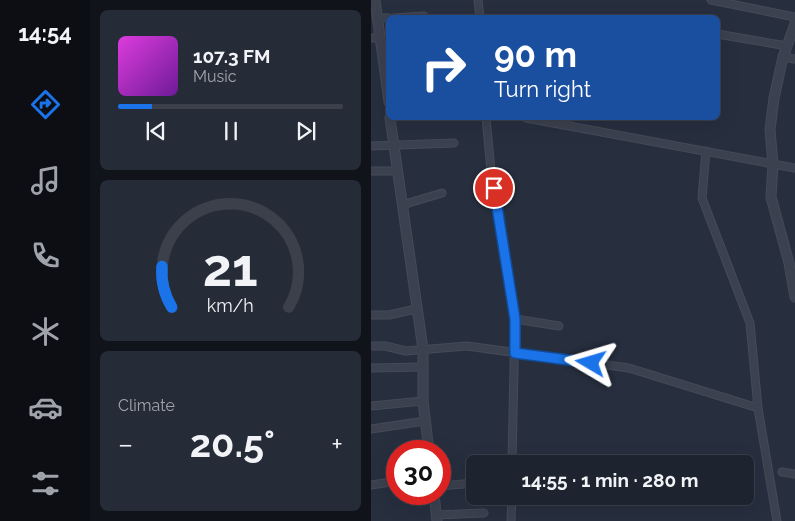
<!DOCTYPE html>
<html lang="en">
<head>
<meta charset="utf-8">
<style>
  :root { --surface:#1d232f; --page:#252b37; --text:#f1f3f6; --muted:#a0a4aa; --line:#3b404b; --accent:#1a73e8 }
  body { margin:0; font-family:Raleway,sans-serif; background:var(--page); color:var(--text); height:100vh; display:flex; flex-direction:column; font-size:19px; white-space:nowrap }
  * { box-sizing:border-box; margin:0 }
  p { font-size:16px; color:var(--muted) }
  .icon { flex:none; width:28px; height:28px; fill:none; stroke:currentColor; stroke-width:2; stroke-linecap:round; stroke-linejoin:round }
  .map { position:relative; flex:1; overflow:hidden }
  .sheet { display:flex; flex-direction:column; gap:10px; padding:10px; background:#10131a; width:281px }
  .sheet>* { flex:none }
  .hud { position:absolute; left:15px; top:15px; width:334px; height:105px; border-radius:8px; box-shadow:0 5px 20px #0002,0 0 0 1px var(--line); background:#1a4fa0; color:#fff; overflow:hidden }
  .speed { position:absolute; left:15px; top:440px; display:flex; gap:10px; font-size:25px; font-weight:700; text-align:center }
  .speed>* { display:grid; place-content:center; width:65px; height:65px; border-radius:50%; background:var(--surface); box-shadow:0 5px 20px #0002,0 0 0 1px var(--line); line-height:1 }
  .speed .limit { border:8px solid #d22; background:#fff; color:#111 }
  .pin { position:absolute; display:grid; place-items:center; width:42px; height:42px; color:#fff; margin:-21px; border:2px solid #fff; border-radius:50%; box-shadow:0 1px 5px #0007 }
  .me { position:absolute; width:55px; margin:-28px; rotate:277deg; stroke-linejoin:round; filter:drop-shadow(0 0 4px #0008) }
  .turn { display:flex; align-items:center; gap:18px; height:105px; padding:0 25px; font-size:22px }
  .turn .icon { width:65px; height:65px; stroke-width:2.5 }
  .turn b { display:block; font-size:35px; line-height:42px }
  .big { font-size:38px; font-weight:700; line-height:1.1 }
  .sheet .card { flex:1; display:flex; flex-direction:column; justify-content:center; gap:8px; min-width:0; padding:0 18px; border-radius:8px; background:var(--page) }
  .sheet .dial { align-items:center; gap:0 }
  .dial svg { height:130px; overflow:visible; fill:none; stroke:var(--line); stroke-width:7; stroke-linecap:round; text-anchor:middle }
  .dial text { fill:var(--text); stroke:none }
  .song { display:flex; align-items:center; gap:15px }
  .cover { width:60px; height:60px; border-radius:8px; background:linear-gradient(135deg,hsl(300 70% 55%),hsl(280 70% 35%)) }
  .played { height:5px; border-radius:2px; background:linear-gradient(90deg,var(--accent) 15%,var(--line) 15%) }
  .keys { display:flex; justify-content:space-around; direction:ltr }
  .heat { display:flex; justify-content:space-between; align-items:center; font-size:28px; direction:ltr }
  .trip { position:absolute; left:95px; top:455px; width:288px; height:50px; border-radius:8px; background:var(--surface); box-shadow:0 5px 20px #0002,0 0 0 1px var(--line); font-weight:700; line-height:50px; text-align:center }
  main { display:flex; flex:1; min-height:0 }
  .menu { display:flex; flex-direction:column; width:90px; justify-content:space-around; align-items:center; background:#0c0e13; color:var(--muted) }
  .menu .icon { width:35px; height:35px }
  .menu .active { color:var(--accent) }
  .menu b { font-size:22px; color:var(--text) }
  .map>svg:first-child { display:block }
</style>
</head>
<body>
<main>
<nav class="menu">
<b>14:54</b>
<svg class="icon active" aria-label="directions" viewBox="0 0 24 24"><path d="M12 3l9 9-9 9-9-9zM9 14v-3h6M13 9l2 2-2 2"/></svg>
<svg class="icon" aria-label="music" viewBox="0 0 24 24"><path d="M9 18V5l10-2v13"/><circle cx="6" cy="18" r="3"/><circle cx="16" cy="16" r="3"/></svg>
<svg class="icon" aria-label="phone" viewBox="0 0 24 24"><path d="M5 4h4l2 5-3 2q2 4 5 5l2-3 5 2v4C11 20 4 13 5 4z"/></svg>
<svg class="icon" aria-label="climate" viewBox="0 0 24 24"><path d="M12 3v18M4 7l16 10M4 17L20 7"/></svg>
<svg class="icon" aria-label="car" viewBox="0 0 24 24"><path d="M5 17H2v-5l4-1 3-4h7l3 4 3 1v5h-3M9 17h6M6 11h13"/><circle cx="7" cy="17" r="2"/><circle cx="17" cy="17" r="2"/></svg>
<svg class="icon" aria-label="filters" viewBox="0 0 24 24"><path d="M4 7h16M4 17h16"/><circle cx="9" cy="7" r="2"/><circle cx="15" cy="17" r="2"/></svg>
</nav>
<section class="sheet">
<div class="card">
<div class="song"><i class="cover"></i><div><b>107.3 FM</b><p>Music</p></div></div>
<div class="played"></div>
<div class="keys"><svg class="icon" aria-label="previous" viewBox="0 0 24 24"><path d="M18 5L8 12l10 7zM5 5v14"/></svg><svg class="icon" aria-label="pause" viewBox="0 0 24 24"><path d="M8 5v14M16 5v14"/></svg><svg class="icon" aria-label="next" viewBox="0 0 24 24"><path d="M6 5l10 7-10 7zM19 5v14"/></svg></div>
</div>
<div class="card dial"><svg viewBox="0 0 100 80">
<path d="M14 69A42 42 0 1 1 86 69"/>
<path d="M14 69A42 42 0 0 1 8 44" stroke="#1a73e8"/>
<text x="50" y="56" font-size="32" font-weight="700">21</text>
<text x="50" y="72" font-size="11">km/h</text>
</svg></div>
<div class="card"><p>Climate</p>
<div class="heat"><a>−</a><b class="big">20.5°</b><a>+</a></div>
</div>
</section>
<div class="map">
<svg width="424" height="521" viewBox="0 0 424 521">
  <rect width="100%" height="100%" fill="#272f3f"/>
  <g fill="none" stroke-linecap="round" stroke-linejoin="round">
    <defs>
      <g id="minor">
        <path d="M107,0l2,18"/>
        <path d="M340,0l84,17"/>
        <path d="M7,18h11"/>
        <path d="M23,18l30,-2"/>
        <path d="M346,34l70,12"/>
        <path d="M0,38h9"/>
        <path d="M412,57l12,2"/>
        <path d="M115,118l5,52 24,149 -3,145"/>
        <path d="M155,118l269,50"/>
        <path d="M195,125l2,-7"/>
        <path d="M0,146l83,-3"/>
        <path d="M335,151l-4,47 48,125 8,85 19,113"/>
        <path d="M0,171h26"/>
        <path d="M31,205l40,-12"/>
        <path d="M0,315h18l27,-6"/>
        <path d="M144,319l44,7"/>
        <path d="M0,346h14l21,5 61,-5 162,22 129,40"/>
        <path d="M0,368l53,-1"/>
        <path d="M0,406l52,-5"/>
        <path d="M0,429l54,-8"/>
        <path d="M411,472l13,2"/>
        <path d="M0,485l26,-4"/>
        <path d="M69,486l35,-3"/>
        <path d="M66,515l47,-2"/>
        <path d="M140,521l1,-25"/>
      </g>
      <g id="tertiary">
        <path d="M4,0l14,102"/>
        <path d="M424,24l-12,33 -9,41 -4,32 3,34 -2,33 18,66 6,34"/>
        <path d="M19,118l33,231v52l6,50"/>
        <path d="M63,494l3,27"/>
      </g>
    </defs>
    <use href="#minor" stroke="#454a58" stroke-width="9"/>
    <use href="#tertiary" stroke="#454a58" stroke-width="11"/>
    <use href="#minor" stroke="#3b414f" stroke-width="7"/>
    <use href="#tertiary" stroke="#3b414f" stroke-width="9"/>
  </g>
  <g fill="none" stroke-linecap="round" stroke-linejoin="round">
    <defs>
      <path id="route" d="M123,188l21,131v34l76,10"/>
    </defs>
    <use href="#route" stroke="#114b97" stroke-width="12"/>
    <use href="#route" stroke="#1a73e8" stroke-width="9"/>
  </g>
</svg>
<div class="speed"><div class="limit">30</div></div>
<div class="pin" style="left:123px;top:188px;background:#d93025"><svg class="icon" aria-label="arrive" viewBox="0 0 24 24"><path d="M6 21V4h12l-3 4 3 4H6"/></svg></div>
<svg class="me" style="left:220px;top:363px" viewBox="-20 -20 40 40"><path d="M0-17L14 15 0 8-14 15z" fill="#1a73e8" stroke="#fff" stroke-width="4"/></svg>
<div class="trip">14:55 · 1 min · 280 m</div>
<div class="hud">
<div class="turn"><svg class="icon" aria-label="right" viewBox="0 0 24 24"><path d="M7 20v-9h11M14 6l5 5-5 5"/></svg><div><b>90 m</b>Turn right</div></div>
</div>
</div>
</main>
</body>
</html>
